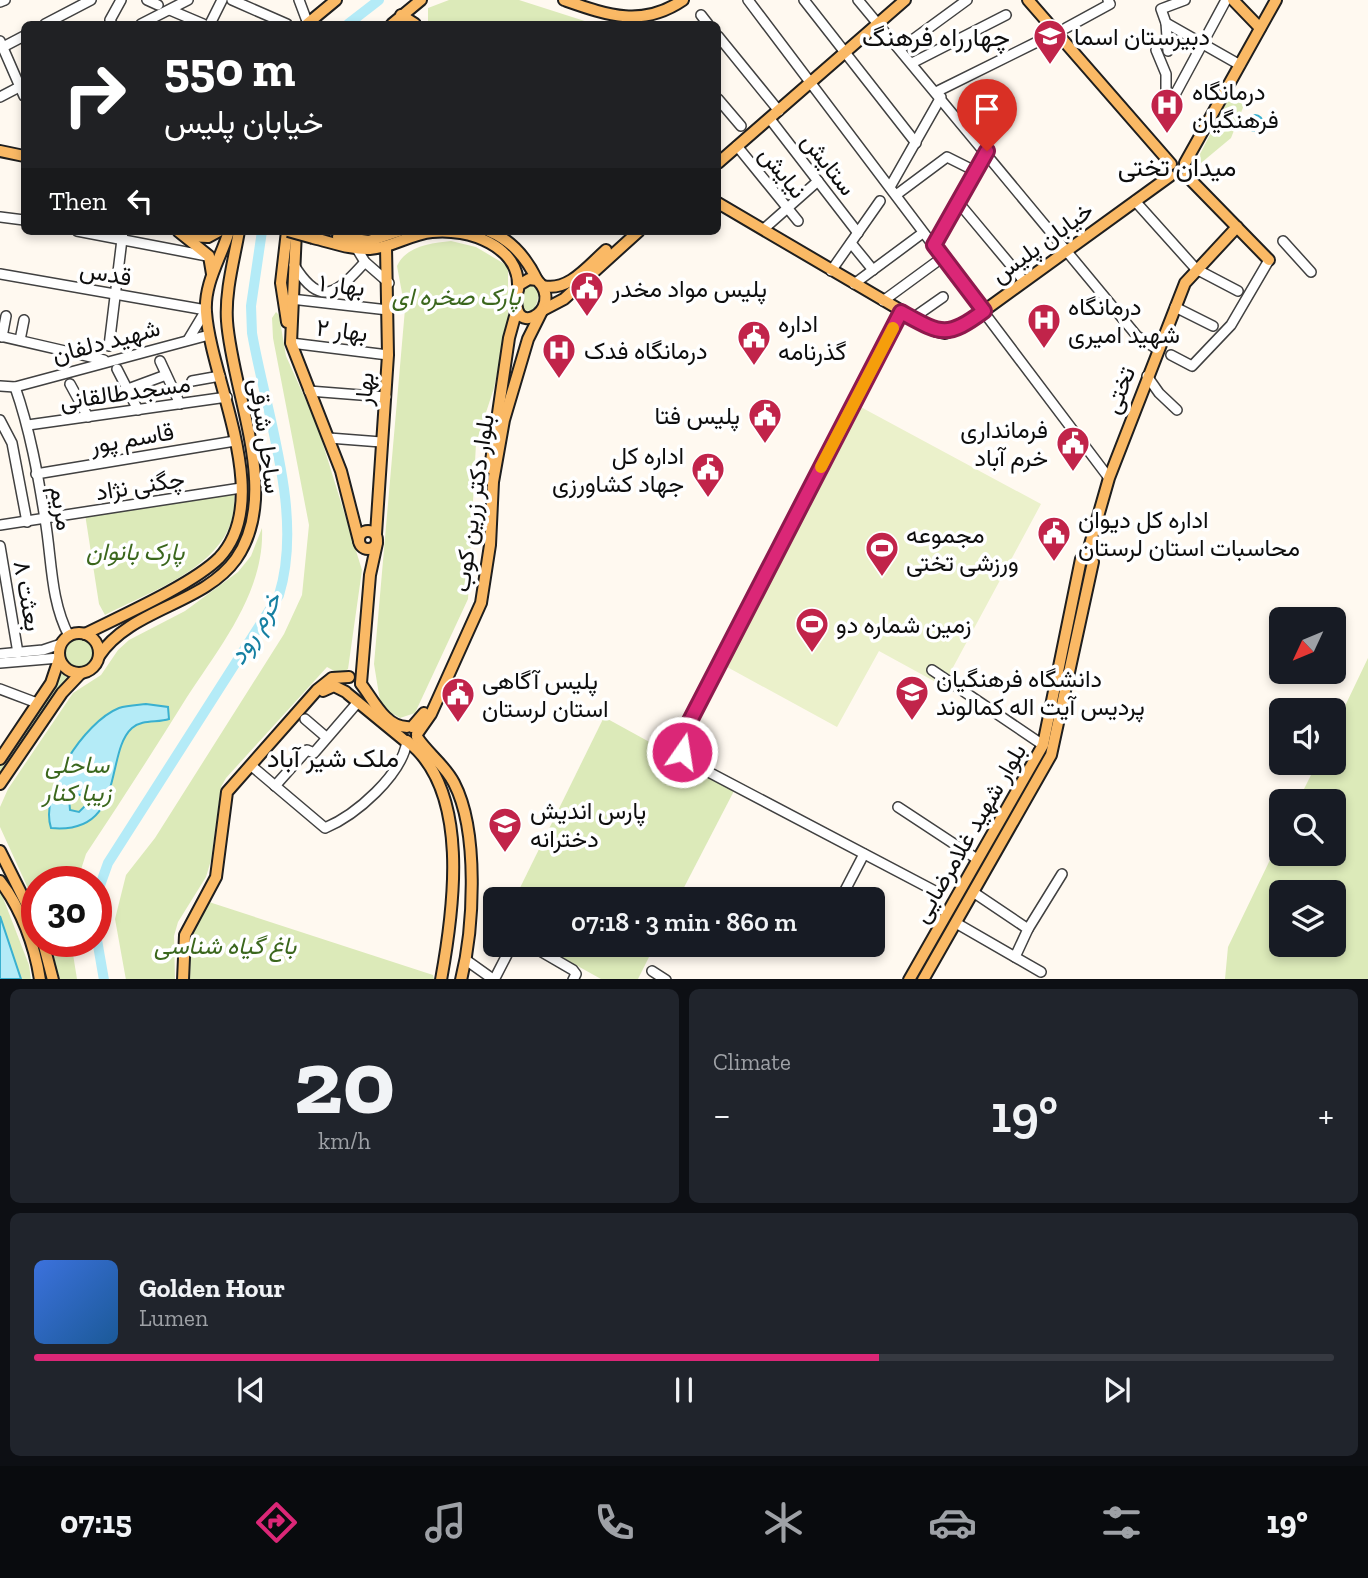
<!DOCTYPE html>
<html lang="en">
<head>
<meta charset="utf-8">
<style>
  :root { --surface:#171b24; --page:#20242c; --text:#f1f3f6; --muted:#9ea1a6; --line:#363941; --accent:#db2777 }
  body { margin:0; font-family:"Zilla Slab",Vazirmatn,serif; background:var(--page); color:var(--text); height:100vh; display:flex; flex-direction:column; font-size:26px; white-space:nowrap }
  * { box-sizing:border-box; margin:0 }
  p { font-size:23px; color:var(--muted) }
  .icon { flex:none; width:38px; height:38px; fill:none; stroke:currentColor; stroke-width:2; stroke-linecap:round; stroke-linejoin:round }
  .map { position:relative; height:979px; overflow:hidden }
  .sheet { display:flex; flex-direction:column; gap:10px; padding:10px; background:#0d0f14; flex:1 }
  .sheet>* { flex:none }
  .top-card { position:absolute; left:21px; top:21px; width:700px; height:214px; border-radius:10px; box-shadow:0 4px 10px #0003; background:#202124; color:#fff; overflow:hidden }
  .needle { width:46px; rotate:226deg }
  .buttons { position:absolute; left:1269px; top:607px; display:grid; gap:14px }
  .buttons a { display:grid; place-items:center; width:77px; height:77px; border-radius:10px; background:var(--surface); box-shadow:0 4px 10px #0003; font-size:35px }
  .speed { position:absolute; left:21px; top:866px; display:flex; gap:14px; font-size:35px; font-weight:700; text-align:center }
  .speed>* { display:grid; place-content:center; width:91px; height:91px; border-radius:50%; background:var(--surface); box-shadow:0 4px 10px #0003; line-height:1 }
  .speed .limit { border:10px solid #d22; background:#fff; color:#111 }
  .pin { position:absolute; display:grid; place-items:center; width:60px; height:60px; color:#fff; margin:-72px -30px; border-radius:50% 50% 50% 0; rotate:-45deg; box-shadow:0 0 7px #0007 }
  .pin .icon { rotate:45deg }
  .me { position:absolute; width:77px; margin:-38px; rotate:13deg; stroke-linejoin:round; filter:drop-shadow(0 0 5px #0008) }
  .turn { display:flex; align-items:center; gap:24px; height:147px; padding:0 28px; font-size:32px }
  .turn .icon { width:91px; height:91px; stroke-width:2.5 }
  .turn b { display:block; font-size:49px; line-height:60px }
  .then { display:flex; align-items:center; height:66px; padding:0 28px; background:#0003; gap:14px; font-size:26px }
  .big { font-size:52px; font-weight:600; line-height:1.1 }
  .sheet .widget { flex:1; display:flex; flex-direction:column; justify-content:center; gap:10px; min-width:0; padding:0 24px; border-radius:10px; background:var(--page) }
  .sheet .dial { align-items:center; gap:0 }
  .dial b { font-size:91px; line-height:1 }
  .song { display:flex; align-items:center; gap:21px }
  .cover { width:84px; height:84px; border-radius:10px; background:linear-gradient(135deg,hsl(220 70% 55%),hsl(210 70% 35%)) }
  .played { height:7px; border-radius:4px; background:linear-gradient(90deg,var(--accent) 65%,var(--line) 65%) }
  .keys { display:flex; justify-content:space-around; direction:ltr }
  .heat { display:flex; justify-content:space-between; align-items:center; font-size:38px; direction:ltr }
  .sheet .tiles { flex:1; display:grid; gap:10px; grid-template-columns:1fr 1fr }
  .widget:last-child { grid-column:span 2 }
  .trip { position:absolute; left:483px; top:887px; width:402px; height:70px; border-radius:10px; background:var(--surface); box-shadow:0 4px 10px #0003; font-weight:600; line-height:70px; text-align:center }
  .tab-bar { display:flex; height:112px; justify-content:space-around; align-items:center; background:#090b0e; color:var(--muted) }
  .tab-bar .icon { width:49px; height:49px }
  .tab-bar .selected { color:var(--accent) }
  .tab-bar b { font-size:32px; color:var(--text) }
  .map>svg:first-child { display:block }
</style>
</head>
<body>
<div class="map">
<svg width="1368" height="980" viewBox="0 0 1368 980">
  <rect width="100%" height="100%" fill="#fff9f0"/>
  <g fill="#dceab9" fill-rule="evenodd">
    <path d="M449,0h70l75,24h-161l-5,-3v-13z"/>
    <path d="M1230,96l14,9 -13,33 -30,25 -1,-9z"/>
    <path d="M451,241l25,6 32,19v55l-14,67 -18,55 -8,156 -53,114 -15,5 -19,-11 -7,-43 31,-355 -8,-43c9,-20 34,-23 54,-25z"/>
    <path d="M534,284c6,10 5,17 -1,26l-9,1 -3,-3 3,-23z"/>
    <path d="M276,312l3,3 7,41 31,69 45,145 -14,99 -8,5 -13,-7 -101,111 -5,9 -10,73 -5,17 -28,45 -4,14 1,43 -49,1 -11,-61 11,-44 29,-37 129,-204 18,-39 7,-70 -36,-187 -1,-20z"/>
    <path d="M234,493c7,69 -79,96 -129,122l-6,-11 -14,-90z"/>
    <path d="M262,528c3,67 -46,123 -80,177 -31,50 -63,99 -96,149l-9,28h-40v26l-37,-81v-20l8,-18 65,-96 28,-18 17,-25 11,-10 56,-29 53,-39 13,-16z"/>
    <circle cx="79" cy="653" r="14"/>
    <path d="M1368,658v321h-143l3,-32 53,-110v17h53v-52l-36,-1 19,-38h17v-34zM1281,892h53v53h-53z"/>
    <path d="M62,673l7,5 -69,101v-14z"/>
    <path d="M604,717l131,72 -57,110 -164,1z"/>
    <path d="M0,890l29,75 2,14h-10l-21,-63z"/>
    <path d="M209,902l224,73 1,4 -244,1 1,-44z"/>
    <path d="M49,942h22l6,37h-20z"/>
    <path d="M540,945h115l-17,34h-37z"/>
  </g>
  <path fill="#ebf1cb" d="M857,405l184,99 -98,182 -64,-35 -42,76 -119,-65z"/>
  <g fill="#b4ebf7" stroke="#3ab0cf" stroke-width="2" fill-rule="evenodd">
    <circle cx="1255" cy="123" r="8"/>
    <path d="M146,704l22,3 1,12c-11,4 -27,0 -37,9 -28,25 -5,107 -81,100 -12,-37 33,-106 68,-120 8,-3 18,-3 27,-4zM77,794l6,2 4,8 -8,8 -9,-2 -1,-12z"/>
    <path d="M0,916l21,63h-21z"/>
  </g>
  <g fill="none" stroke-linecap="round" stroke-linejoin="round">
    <g stroke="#b4ebf7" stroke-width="10">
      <path d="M348,24l31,-24"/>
      <path d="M96,909l2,-18 10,-28 171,-268c25,-81 -13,-181 -27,-262l-1,-27 11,-75"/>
      <path d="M96,934l8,46"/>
    </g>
    <defs>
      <g id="minor">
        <path d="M147,0l11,5"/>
        <path d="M232,0l55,24"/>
        <path d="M299,0l9,24"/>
        <path d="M748,0l361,478"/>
        <path d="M804,0l112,143"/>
        <path d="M858,0l279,336 20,13"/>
        <path d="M1185,0l-24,9 5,14 74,42"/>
        <path d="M0,2l5,-2"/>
        <path d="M170,10l33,14"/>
        <path d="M701,15l7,9"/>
        <path d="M1166,23l2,28"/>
        <path d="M45,24l46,-24"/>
        <path d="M112,24l-2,-4 11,-20"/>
        <path d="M141,24l47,-24"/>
        <path d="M210,24l12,-24"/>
        <path d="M1066,28l44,-24 -2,-4"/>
        <path d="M718,36l61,75"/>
        <path d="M0,41l24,55"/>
        <path d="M3,47l21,-11"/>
        <path d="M900,49l67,-49"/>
        <path d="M1156,50l10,24v32"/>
        <path d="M912,63l94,-48"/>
        <path d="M936,92l111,-55"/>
        <path d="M0,97l23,-12"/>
        <path d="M718,99l23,27"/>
        <path d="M1164,115l62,-115"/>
        <path d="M770,119l88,114"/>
        <path d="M737,146l61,75"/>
        <path d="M890,187l51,-90"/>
        <path d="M896,195l51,-38 28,14"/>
        <path d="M1135,201l61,68 42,22"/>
        <path d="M958,202l66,79"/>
        <path d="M0,217l24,3"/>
        <path d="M766,227l52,-46"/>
        <path d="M77,231l130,25"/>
        <path d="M1283,241l28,31"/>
        <path d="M851,243l22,27"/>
        <path d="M934,245l53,-94"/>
        <path d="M357,249l8,13 24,21"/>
        <path d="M294,265c27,44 43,28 71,-3"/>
        <path d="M831,271l49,-70"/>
        <path d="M0,274l206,36 -18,30"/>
        <path d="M854,284l66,-49"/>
        <path d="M291,299l97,11"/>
        <path d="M883,301l56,-41"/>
        <path d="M1175,307l38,19"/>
        <path d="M913,318l30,-21"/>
        <path d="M0,336l104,24"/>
        <path d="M2,337l4,-21"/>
        <path d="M20,340l4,-20"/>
        <path d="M291,343l97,12"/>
        <path d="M109,346l14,-115"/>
        <path d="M1171,355l21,11 39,-41 38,-65"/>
        <path d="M160,361l20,43"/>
        <path d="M117,369l21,41"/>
        <path d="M1147,376l12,17 18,17"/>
        <path d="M192,381l28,-5"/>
        <path d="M70,384l18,33"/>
        <path d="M0,386l15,1 194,-52"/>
        <path d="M15,387c15,43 23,88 30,132 7,40 5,81 24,117"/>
        <path d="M309,391l77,6"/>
        <path d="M101,399l65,-24"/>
        <path d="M0,420l12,23 15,79"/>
        <path d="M28,425l199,-28"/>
        <path d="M329,438l52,4"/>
        <path d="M36,474l199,-33"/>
        <path d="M0,525l241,-37"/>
        <path d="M0,546l18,107"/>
        <path d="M0,654l43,-4 18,-6"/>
        <path d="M0,663l59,-5"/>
        <path d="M932,670l111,75"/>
        <path d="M0,689l37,14"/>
        <path d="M305,719l21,18"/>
        <circle cx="675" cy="751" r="8"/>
        <path d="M678,744l223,-432"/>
        <path d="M680,757l253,133"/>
        <path d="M254,768l71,60c31,-13 77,-53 82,-87"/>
        <path d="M275,786l32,-36 7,3 44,-51"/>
        <path d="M898,807l79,52"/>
        <path d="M973,892l55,37 -13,28"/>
        <path d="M840,900l24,-46"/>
        <path d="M956,923l85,49"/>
        <path d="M1028,929l34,-55"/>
        <path d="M530,945l43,25 3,4 -3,6"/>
        <path d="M466,960l28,20"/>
        <path d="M652,971l14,9"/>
        <path d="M494,980l18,-35"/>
      </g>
      <g id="major">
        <path d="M564,0c43,15 78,28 119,0"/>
        <path d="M1028,0l143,164"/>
        <path d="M1233,0l27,28"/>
        <path d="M401,15l14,9"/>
        <path d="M307,24l29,-24"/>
        <path d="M392,24l29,-24"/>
        <path d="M0,151l24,5"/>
        <path d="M718,163l187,-163"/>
        <path d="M1185,163l91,-163"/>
        <path d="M1187,176l82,84"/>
        <path d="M718,203l218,128 9,2 18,-7 207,-150"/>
        <path d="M178,231l31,25 3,18"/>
        <path d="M287,231l-6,52 6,39"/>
        <path d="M296,231l-5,112 50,128 18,70"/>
        <path d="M489,231c22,9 38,28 48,49"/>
        <path d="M186,236l22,1 11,-6"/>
        <path d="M338,237l31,4 30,-10"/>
        <path d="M313,238c18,4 38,12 57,11 22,-1 40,-15 62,-17 36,-4 89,14 86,57"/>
        <path d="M529,279l8,1c31,30 -34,66 -18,5z"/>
        <path d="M543,286c25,6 45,-20 63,-36"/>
        <path d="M543,310l21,-11 75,-68"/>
        <path d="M490,468l19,-130 8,-29"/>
        <circle cx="368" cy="540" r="9"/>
        <path d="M376,534l12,-179 -2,-108"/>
        <circle cx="79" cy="653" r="20"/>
        <path d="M85,634c36,-18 108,-50 134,-76 56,-59 -8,-177 -13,-246 -2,-29 15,-54 23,-81"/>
        <path d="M99,656c32,-48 104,-51 137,-97 46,-66 -4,-166 -9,-238 -2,-30 7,-61 12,-90"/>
        <path d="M361,683l9,-108 7,-32"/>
        <path d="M361,684c12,15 24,43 46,43"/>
        <path d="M323,691l11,-5 12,6"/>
        <path d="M348,694l56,46"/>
        <path d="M412,727l12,-14"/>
        <path d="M417,734l14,-20 50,-111 9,-58 3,-63 11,-62 24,-81 14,-28"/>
        <path d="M417,737c10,16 28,28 37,46 25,48 20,145 7,197"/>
        <path d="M407,741c64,49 47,168 34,239"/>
        <path d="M0,759l51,-76 8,-24"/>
        <path d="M0,784l62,-91 18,-19"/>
        <path d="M0,851l37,74"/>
        <path d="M0,881c21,27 35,65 40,99"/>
        <path d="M43,942l10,38"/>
        <path d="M183,980l2,-45 31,-58 11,-85 90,-102 15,-12 17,-1"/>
        <path d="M909,980l134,-235 38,-186 8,-11 20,-70 76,-195 52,-56"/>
        <path d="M923,980l128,-225 42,-193 -4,-14"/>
      </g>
    </defs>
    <use href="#minor" stroke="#414141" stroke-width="12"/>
    <use href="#major" stroke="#1f1f1f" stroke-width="14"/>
    <use href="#minor" stroke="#fff" stroke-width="9"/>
    <use href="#major" stroke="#fab965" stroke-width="10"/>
    <defs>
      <path id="major-bridge" d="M288,231l25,7"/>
    </defs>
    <use href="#major-bridge" stroke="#1f1f1f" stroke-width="14" stroke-linecap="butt"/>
    <use href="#major-bridge" stroke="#fab965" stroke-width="10"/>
  </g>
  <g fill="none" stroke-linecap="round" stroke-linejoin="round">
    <defs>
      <path id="route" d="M682,752l-4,-8 223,-432c40,22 45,27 83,-1l-50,-66 53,-94"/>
    </defs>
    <use href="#route" stroke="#8e194d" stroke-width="18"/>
    <use href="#route" stroke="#db2777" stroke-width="12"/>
    <path stroke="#f59e0b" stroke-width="12" d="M821,467l72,-139"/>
  </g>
  <defs>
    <symbol id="school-pin" viewBox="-11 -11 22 30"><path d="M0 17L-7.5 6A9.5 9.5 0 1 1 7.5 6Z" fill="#c1244a" stroke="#fff"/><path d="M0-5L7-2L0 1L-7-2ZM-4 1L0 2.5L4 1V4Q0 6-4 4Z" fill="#fff"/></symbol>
    <symbol id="hospital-pin" viewBox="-11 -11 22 30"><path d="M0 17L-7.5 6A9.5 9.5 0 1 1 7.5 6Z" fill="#c1244a" stroke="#fff"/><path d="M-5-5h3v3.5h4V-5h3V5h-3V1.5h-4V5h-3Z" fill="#fff"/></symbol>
    <symbol id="civic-pin" viewBox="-11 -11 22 30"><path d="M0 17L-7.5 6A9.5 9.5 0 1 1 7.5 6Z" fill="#c1244a" stroke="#fff"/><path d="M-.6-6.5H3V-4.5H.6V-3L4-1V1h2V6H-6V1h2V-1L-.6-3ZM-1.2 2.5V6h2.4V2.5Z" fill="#fff"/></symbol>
    <symbol id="stadium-pin" viewBox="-11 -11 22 30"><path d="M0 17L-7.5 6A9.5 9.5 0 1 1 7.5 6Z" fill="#c1244a" stroke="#fff"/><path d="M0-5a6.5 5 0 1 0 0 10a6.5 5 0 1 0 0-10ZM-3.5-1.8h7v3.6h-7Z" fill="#fff"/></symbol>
    <symbol id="university-pin" viewBox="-11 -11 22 30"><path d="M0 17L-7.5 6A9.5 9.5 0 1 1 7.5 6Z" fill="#c1244a" stroke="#fff"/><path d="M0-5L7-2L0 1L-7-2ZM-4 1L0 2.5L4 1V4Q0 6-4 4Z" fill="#fff"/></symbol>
  </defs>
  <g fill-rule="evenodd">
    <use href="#school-pin" x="1031" y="17" width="38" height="52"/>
    <use href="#hospital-pin" x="1148" y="86" width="38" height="52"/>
    <use href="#civic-pin" x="568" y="269" width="38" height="52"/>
    <use href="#hospital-pin" x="1025" y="301" width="38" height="52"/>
    <use href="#civic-pin" x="735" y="318" width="38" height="52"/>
    <use href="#hospital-pin" x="540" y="331" width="38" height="52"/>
    <use href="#civic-pin" x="746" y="396" width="38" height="52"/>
    <use href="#civic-pin" x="1054" y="424" width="38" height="52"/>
    <use href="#civic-pin" x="689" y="450" width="38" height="52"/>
    <use href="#civic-pin" x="1035" y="514" width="38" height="52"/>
    <use href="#stadium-pin" x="863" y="529" width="38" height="52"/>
    <use href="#stadium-pin" x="793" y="605" width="38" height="52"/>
    <use href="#university-pin" x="893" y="673" width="38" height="52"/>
    <use href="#civic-pin" x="439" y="675" width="38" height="52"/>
    <use href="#school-pin" x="486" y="805" width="38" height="52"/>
  </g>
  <g text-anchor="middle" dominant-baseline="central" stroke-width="7" stroke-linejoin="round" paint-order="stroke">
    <g font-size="24" fill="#0e0e0e" stroke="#fff" text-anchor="start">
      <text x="1074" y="36">دبیرستان اسما</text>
      <text x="1192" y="91">درمانگاه<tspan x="1192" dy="28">فرهنگیان</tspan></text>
      <text x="612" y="288">پلیس مواد مخدر</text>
      <text x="1068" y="306">درمانگاه<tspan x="1068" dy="28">شهید امیری</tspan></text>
      <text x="778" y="323">اداره<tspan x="778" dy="28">گذرنامه</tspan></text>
      <text x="584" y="350">درمانگاه فدک</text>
      <text x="740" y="415" text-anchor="end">پلیس فتا</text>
      <text x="1048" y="429" text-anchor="end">فرمانداری<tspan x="1048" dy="28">خرم آباد</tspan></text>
      <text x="684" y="455" text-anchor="end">اداره کل<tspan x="684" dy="28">جهاد کشاورزی</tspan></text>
      <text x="1078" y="519">اداره کل دیوان<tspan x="1078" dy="28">محاسبات استان لرستان</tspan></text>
      <text x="906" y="534">مجموعه<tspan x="906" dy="28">ورزشی تختی</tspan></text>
      <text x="836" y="624">زمین شماره دو</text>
      <text x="936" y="678">دانشگاه فرهنگیان<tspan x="936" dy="28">پردیس آیت اله کمالوند</tspan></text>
      <text x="482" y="680">پلیس آگاهی<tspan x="482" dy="28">استان لرستان</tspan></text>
      <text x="530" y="810">پارس اندیش<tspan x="530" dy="28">دخترانه</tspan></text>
    </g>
    <g font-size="24" fill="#0e0e0e" stroke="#fff">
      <text transform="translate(829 164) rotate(52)">ستایش</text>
      <text transform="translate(783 172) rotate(51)">نیایش</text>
      <text transform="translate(1042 242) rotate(-36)">خیابان پلیس</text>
      <text transform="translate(106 273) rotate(10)">قدس</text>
      <text transform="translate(342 285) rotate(7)">بهار ۱</text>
      <text transform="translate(342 330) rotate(7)">بهار ۲</text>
      <text transform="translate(106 341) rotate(-15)">شهید دلفان</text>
      <text transform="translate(364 389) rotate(-86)">بهار</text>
      <text transform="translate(1119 390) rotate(-69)">تختی</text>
      <text transform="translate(125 392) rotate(-8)">مسجدطالقانی</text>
      <text transform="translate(266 436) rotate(82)">ساحل شرقی</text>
      <text transform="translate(132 438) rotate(-10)">قاسم پور</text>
      <text transform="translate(140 485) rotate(-9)">چگنی نژاد</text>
      <text transform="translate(473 503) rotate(-82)">بلوار دکتر زرین کوب</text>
      <text transform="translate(62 508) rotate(80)">مریم</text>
      <text transform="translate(28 596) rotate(80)">بعثت ۸</text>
      <text transform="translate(969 833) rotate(-60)">بلوار شهید غلامرضایی</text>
    </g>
    <g font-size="24" font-style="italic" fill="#3b671d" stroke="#fff">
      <text x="456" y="296">پارک صخره ای</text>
      <text x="135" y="551">پارک بانوان</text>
      <text x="77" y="764">ساحلی<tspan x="77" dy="28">زیبا کنار</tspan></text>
      <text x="225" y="945">باغ گیاه شناسی</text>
    </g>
    <g font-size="26" fill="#0e0e0e" stroke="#fff">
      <text x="936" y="37">چهارراه فرهنگ</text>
      <text x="1177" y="167">میدان تختی</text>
      <text x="333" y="758">ملک شیر آباد</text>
    </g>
    <g font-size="26" font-style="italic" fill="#1680a2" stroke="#fff">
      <text transform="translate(255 628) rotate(-59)">خرم رود</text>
    </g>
  </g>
</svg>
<div class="buttons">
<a><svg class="needle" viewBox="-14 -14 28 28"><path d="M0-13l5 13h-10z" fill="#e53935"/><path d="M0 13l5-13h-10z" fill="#9ea1a6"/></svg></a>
<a><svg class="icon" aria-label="sound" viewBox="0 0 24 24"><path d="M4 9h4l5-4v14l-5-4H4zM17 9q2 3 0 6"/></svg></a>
<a><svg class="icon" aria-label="search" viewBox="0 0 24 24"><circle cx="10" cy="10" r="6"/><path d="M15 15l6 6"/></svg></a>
<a><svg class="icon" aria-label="layers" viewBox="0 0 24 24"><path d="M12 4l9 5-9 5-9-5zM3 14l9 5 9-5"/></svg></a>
</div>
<div class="speed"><div class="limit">30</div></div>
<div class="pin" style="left:987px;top:151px;background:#d93025"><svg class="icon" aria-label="arrive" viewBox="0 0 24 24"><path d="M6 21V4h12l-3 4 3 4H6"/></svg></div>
<svg class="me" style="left:682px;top:752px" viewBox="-20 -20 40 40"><circle r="17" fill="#db2777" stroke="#fff" stroke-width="3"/><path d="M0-11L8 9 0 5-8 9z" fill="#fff"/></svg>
<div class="trip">07:18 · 3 min · 860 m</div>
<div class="top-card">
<div class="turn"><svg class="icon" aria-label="right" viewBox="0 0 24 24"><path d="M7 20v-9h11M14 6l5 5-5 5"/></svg><div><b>550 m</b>خیابان پلیس</div></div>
<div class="then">Then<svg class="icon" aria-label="left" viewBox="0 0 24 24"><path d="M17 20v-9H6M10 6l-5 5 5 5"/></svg></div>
</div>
</div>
<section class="sheet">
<div class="tiles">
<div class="widget dial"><b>20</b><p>km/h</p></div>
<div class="widget"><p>Climate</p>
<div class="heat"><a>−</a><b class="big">19°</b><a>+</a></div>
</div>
<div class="widget">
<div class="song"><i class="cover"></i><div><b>Golden Hour</b><p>Lumen</p></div></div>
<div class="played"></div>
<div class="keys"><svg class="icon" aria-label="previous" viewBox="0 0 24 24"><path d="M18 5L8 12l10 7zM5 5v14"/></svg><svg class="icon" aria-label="pause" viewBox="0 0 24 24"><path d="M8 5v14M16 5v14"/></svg><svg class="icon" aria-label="next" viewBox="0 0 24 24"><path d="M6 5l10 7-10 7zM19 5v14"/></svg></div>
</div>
</div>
</section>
<nav class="tab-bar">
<b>07:15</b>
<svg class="icon selected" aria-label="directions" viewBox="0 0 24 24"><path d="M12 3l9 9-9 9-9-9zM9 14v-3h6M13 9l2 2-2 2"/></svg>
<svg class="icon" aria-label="music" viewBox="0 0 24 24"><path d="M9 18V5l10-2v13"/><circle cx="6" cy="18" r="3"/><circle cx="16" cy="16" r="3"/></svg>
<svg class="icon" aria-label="phone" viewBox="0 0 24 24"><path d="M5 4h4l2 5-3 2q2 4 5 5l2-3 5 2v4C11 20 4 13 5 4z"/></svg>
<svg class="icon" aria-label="climate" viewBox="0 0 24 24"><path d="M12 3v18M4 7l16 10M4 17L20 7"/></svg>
<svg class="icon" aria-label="car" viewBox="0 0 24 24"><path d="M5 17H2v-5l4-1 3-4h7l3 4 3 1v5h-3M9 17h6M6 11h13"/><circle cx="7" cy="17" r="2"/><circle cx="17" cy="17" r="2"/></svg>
<svg class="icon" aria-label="filters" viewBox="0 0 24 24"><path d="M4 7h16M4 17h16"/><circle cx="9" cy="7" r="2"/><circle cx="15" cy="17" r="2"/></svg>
<b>19°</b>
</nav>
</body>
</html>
